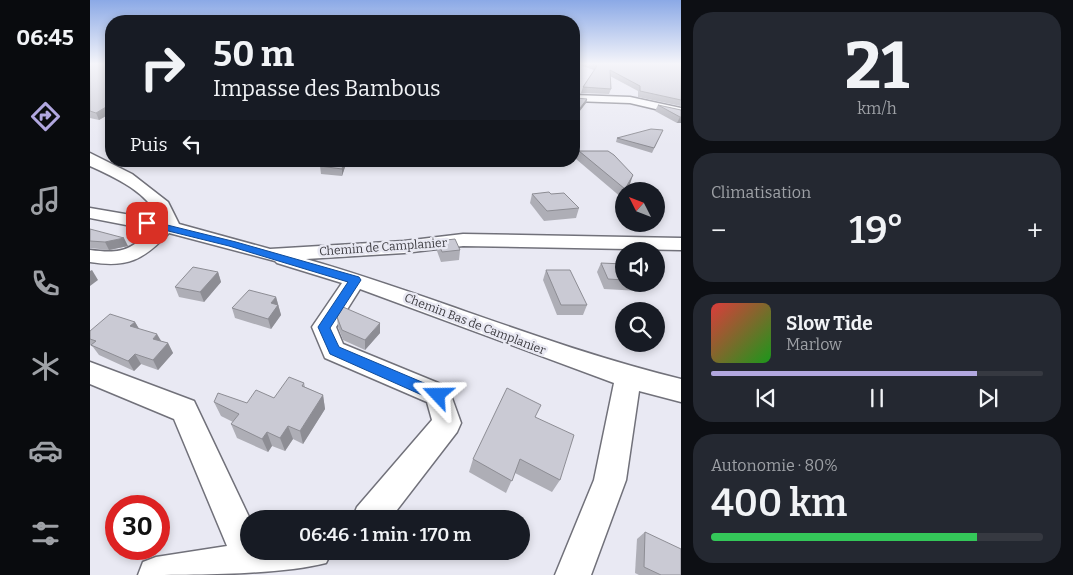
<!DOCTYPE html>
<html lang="fr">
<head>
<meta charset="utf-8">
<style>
  :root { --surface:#171b24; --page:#242831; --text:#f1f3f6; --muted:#9ea1a6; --line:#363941; --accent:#b1a7df }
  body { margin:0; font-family:Bitter,serif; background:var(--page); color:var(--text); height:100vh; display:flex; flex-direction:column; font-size:19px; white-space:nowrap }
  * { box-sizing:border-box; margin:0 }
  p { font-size:16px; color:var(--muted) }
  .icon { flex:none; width:28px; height:28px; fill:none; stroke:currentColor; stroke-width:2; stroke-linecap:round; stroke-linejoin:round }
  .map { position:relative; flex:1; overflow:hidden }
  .sheet { display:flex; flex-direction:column; gap:12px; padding:12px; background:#0d0f14; width:392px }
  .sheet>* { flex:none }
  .top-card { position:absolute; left:15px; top:15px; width:475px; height:152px; border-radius:20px; box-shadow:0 2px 8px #0003; background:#171b24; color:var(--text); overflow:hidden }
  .needle { width:32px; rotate:312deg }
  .controls { position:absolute; left:525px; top:182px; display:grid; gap:10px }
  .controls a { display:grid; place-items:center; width:50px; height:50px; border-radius:50%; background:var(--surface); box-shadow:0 2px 8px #0003; font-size:25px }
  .speed { position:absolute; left:15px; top:495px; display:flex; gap:10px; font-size:25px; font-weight:700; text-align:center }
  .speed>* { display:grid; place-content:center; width:65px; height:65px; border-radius:50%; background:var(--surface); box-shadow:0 2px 8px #0003; line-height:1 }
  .speed .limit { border:8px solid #d22; background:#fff; color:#111 }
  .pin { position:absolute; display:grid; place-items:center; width:42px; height:42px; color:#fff; margin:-21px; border-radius:10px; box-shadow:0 2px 8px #0006 }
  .me { position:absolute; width:55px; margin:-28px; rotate:293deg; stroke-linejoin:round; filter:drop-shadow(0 0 4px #0008) }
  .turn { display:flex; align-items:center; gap:18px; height:105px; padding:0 25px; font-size:22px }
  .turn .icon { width:65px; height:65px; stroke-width:2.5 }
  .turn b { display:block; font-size:35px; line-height:42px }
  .then { display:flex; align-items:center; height:48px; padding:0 25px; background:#0003; gap:10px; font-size:19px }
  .big { font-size:38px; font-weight:600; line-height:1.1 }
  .sheet .widget { flex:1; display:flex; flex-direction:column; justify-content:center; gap:8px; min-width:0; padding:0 18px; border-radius:20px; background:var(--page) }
  .sheet .dial { align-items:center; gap:0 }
  .dial b { font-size:65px; line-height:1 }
  .song { display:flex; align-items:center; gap:15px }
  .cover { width:60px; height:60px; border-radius:8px; background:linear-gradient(135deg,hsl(0 70% 55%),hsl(120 70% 35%)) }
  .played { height:5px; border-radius:2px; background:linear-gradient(90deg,var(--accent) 80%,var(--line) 80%) }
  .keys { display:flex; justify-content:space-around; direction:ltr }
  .heat { display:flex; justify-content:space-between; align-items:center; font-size:28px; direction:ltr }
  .charge { height:8px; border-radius:4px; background:linear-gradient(90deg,#34c759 80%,var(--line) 0) }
  .trip { position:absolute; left:150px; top:510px; width:290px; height:50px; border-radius:25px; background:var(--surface); box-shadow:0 2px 8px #0003; font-weight:600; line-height:50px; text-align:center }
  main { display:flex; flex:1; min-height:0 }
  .dock { display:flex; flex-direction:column; width:90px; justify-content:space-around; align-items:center; background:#090b0e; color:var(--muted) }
  .dock .icon { width:35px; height:35px }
  .dock .active { color:var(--accent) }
  .dock b { font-size:22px; color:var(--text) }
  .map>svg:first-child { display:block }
</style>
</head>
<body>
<main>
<nav class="dock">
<b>06:45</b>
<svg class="icon active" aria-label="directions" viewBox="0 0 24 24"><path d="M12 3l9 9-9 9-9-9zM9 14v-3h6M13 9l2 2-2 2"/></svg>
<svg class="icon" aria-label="music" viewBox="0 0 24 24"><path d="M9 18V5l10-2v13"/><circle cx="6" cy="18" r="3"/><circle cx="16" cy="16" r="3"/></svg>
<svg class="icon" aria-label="phone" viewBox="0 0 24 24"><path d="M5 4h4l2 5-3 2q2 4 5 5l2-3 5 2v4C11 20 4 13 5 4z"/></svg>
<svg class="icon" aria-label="climate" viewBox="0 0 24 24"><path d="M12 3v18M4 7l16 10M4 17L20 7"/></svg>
<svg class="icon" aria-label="car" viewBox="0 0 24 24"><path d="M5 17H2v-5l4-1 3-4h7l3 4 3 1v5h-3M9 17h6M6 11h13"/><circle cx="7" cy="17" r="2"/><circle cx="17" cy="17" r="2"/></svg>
<svg class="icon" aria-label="filters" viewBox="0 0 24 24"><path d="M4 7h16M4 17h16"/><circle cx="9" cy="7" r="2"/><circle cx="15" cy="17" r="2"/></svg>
</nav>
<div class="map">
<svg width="591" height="575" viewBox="0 0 591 575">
  <rect width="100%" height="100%" fill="#e9e9f3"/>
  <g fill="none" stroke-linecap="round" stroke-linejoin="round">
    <defs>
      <g id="minor">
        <path d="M484,95l56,2 51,11v7l-51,-12 -56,-2z"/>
        <path d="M0,153l42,21 36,28 11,22 91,25 134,-8 59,-7 218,4v12l-218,-4 -59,7 -98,6c126,36 247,89 375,120v23l-42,-11 -13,89 -35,95h-36l39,-95 20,-97 -254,-94 -24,38 7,17 105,43 13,36 -4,9 -67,87h-38l5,-12 75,-87 -5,-18 -102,-44 -13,-31 30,-44 -65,-20 -2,-2 -106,-28c-26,27 -41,35 -79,29v-12c30,4 40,1 62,-20l-62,-12v-10l70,12c-12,-28 -44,-42 -70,-54z"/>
        <path d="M0,362l104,39 56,118 -1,32h83l-6,12c-47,12 -135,12 -188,12l5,-13 13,-5 71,-11 -53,-127 -84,-35z"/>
      </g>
    </defs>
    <use href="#minor" stroke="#71717a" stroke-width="3"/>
    <use href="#minor" fill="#fff" fill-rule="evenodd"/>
  </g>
  <g fill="#aeaeb6">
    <path d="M0,64h21v49l-12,7 -9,-2z"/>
    <path d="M487,64h104v42l-43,-9v-6l-28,-15 1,13 -2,5 -28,-1 2,-6 11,-17z"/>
    <path d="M484,92l1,6 12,1 -1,4 -11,14 -1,-1z"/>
    <path d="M568,105l23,5v13h-4l-22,-12z"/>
    <path d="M573,130l-11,23 -36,-11 1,-4z"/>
    <path d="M489,151l54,24 -8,16h-1v3l-2,4 -46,-39z"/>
    <path d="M257,161l-5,15 -21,-2 -1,-8z"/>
    <path d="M442,194l47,14 -3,10 -32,3 -14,-18z"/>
    <path d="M0,229l38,17 -19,4 -19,-2z"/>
    <path d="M348,241l22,9 -1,10 -18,2 -4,-11z"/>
    <path d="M511,263l23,1v20h20l-4,7 -36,-2 -7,-17z"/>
    <path d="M456,270l41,35 -4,10h-26l-14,-35z"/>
    <path d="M128,272l3,10 -17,20 -25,-5 -4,-10z"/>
    <path d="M186,297l5,18 -10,14 -36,-11 -3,-10z"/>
    <path d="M247,317l43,16 -15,17 -22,-10 -5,-13z"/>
    <path d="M45,322l4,7 22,12 7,2 5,10 -15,17 -17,-6 -7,7 -35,-16 -6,-8 -3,-2v-14z"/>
    <path d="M214,383l1,4 18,8 2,14 -22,35 -10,-5 -8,12 -13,-5 -4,6 -31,-14 -6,-14 2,-2 -12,-6 -7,-14 33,1 27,-5z"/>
    <path d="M445,417l25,63 -8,12 -37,-19 -9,20 -37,-21 4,-13z"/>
    <path d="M555,532l36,43h-42l-4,-2 2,-34z"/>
  </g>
  <g fill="#8d8d94">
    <path d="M497,99l-1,4 -11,14 2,-5z"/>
    <path d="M21,104v9l-12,7 -3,-7z"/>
    <path d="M590,117h1v6h-4z"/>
    <path d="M254,161h3l-5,15v-7z"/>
    <path d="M543,175l-3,9 -5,7h-1z"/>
    <path d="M34,238l4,8 -19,4 -4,-8z"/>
    <path d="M2,270l6,10 -8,6v-15z"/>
    <path d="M128,272l3,10 -17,20 -4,-10z"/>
    <path d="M186,297l5,18 -10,14 -3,-10 3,-16z"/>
    <path d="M45,322l6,10 -11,-6z"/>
    <path d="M290,323v10l-15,17v-10z"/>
    <path d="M67,334l6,10 -10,-5z"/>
    <path d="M78,343l5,10 -15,17 -5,-10z"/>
    <path d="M45,354l6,10 -7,7 -6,-10z"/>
    <path d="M233,395l2,14 -22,35 -3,-13z"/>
    <path d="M198,426l5,13 -8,12 -5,-13z"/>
    <path d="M177,432l5,14 -4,6 -6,-13z"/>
  </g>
  <g fill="#cacad4" stroke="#8d8d94">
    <path d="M0,64h21v40l-15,9 -6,-2z"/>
    <path d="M503,64h88v36l-41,-9v-5l-30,-16 1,19 -28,-2 14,-21z"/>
    <path d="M484,92l1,6 12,1 -10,13 -3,-1z"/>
    <path d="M568,105l23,5v7h-1z"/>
    <path d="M561,129l12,1 -9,18 -37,-10z"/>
    <path d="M489,151h29l6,4 19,20 -8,14z"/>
    <path d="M235,161h19l-2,8 -22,-3z"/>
    <path d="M459,192l2,2 13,-1 15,15 -32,3 -15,-17z"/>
    <path d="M0,229l34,9 -19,4 -15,-1z"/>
    <path d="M365,239l5,11 -18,2 -4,-11z"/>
    <path d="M511,263l23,1v16l-16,-1z"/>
    <path d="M103,267l25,5 -18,20 -25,-5z"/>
    <path d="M456,270h24l17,35h-26z"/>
    <path d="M159,290l27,7 -5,6 7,2 -10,14 -36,-11z"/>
    <path d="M253,307l37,16 -15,17 -23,-10 -5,-13z"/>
    <path d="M20,314l25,8 -5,4 27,8 -4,5 15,4 -15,17 -18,-6 -7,7 -37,-16 5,-4 -6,-2v-8z"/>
    <path d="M199,377l15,6 -2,3 21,9 -23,36 -12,-5 -8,12 -13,-6 -5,7 -31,-15 8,-10 -25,-12 4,-9 29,10 9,-13 18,8z"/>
    <path d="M417,388l34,17 -6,12 39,18 -14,45 -40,-21 -8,22 -39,-22z"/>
    <path d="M555,532l36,17v26h-20l-17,-8z"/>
  </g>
  <linearGradient id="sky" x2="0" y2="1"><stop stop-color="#8ba9e6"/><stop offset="0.44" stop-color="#f5f5fa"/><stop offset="1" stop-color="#f5f5fa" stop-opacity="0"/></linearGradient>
  <rect width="591" height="145" fill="url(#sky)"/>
  <path fill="#1a73e8" stroke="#114b97" d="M57,220l89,22 123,35 2,3 -31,48 9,19 104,44 2,4 -2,5 -5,2 -5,-2 -103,-46 -12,-27 30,-45 -119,-36 -85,-21 -2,-2z"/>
  <g text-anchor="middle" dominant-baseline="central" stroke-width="5" stroke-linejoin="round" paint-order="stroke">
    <g font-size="12" fill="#3c3b40" stroke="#e9e9f3">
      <text transform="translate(293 247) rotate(-4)">Chemin de Camplanier</text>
      <text transform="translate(385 324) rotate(21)">Chemin Bas de Camplanier</text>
    </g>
  </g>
</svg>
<div class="controls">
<a><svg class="needle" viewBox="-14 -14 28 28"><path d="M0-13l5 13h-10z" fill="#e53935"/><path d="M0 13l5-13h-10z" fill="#9ea1a6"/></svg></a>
<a><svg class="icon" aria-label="sound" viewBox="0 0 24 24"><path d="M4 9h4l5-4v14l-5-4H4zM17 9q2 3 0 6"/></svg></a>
<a><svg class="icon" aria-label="search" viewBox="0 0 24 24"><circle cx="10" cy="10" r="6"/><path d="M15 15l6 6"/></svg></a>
</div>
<div class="speed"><div class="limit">30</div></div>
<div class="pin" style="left:57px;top:223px;background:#d93025"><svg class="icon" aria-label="arrive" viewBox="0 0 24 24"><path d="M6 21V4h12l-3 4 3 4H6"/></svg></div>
<svg class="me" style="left:348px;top:395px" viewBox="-20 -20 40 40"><path d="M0-17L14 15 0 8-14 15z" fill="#1a73e8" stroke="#fff" stroke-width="4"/></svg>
<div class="trip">06:46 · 1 min · 170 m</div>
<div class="top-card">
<div class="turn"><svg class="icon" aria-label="right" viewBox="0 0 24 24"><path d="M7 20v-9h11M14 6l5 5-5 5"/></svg><div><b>50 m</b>Impasse des Bambous</div></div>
<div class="then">Puis<svg class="icon" aria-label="left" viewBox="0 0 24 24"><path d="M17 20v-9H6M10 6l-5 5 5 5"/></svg></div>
</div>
</div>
<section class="sheet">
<div class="widget dial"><b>21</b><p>km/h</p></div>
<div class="widget"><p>Climatisation</p>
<div class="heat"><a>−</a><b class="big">19°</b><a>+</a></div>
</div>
<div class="widget">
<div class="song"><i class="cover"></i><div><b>Slow Tide</b><p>Marlow</p></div></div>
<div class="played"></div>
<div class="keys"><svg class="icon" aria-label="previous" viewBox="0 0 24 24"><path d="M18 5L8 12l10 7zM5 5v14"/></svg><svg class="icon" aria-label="pause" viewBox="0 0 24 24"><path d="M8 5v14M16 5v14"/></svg><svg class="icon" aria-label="next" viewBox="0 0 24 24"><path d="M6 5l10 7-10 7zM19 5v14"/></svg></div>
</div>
<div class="widget"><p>Autonomie · 80%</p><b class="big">400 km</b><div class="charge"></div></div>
</section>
</main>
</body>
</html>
